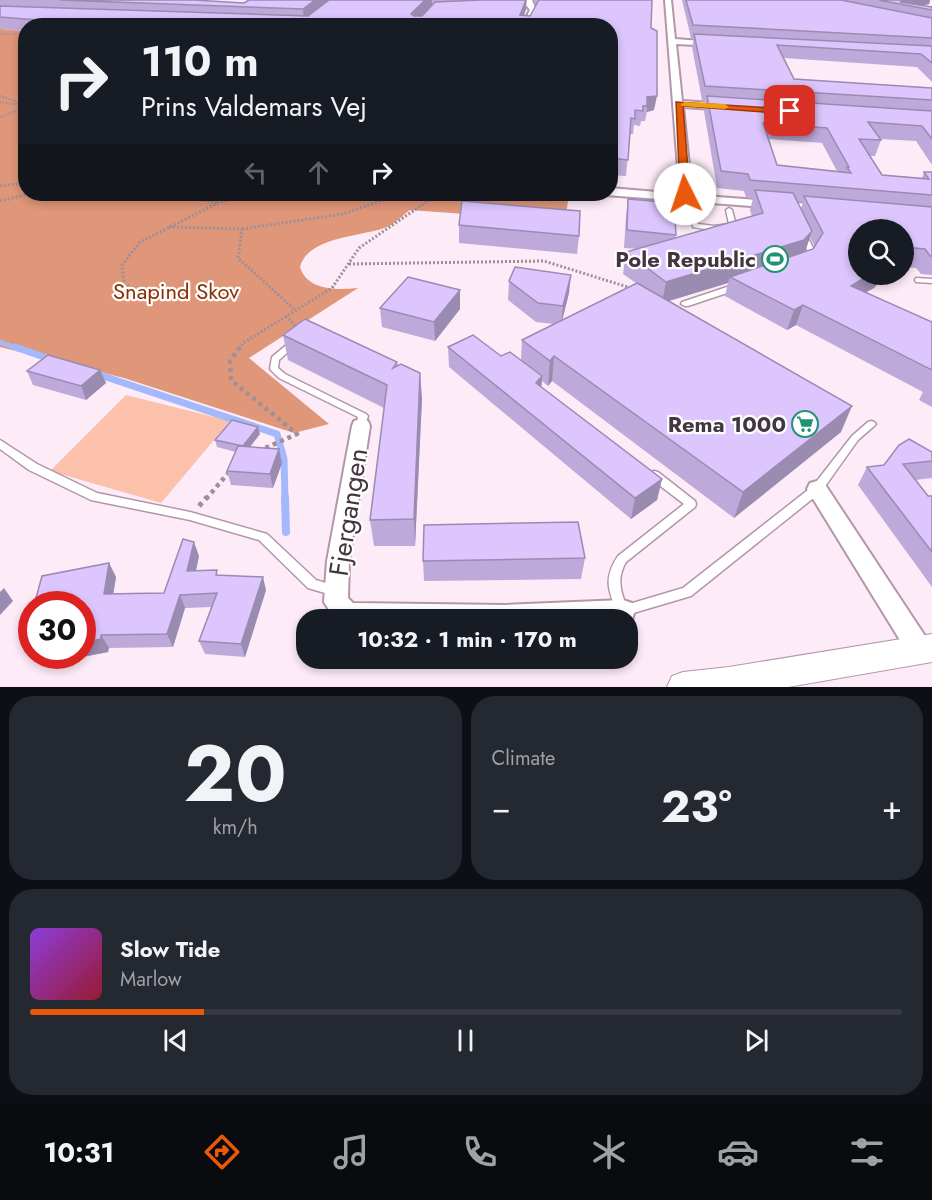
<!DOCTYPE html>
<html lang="en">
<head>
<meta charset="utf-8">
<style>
  :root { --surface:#171b24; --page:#242831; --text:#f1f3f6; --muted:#9ea1a6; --line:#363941; --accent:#ea580c }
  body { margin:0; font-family:Jost,sans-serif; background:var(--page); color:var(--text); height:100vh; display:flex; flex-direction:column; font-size:22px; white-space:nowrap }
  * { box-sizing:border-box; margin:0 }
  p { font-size:20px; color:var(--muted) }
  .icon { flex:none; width:33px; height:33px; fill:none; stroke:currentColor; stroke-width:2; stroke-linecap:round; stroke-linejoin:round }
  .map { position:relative; height:687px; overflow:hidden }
  .details { display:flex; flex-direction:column; gap:9px; padding:9px; background:#0d0f14; flex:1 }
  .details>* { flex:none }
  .banner { position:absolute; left:18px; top:18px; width:600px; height:183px; border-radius:24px; box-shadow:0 3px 9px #0003; background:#171b24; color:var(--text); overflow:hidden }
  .fabs { position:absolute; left:848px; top:219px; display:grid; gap:12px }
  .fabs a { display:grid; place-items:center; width:66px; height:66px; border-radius:50%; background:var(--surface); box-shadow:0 3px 9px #0003; font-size:30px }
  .speed { position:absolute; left:18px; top:591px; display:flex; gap:12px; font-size:30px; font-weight:700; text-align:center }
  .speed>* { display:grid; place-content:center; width:78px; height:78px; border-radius:50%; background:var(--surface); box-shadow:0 3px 9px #0003; line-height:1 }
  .speed .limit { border:9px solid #d22; background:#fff; color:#111 }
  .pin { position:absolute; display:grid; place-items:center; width:51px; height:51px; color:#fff; margin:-26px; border-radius:12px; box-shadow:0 3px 9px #0006 }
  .me { position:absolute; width:66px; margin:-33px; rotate:356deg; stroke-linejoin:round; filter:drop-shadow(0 0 4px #0008) }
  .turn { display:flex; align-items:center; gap:21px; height:126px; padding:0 24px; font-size:27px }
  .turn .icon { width:78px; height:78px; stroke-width:2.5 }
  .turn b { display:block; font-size:42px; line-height:51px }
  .lanes { display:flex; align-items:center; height:57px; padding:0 24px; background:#0003; justify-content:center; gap:30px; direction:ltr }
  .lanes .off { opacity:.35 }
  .big { font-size:45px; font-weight:700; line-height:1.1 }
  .details .card { flex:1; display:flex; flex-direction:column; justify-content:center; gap:9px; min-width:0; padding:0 21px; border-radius:24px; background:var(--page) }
  .details .dial { align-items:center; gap:0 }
  .dial b { font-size:78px; line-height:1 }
  .song { display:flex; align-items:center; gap:18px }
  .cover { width:72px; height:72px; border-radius:9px; background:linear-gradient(135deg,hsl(270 70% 55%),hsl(350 70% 35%)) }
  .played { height:6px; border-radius:3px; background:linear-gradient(90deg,var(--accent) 20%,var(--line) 20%) }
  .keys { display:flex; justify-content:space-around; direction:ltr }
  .heat { display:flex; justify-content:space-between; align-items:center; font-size:33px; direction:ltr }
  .details .tiles { flex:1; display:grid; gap:9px; grid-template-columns:1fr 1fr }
  .card:last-child { grid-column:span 2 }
  .trip { position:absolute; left:296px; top:609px; width:342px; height:60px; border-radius:24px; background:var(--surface); box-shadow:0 3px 9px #0003; font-weight:700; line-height:60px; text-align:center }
  .tab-bar { display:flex; height:96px; justify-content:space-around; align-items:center; background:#090b0e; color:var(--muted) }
  .tab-bar .icon { width:42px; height:42px }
  .tab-bar .active { color:var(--accent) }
  .tab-bar b { font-size:27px; color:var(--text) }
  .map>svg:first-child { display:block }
</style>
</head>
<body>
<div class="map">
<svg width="932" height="687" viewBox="0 0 932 687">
  <rect width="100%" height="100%" fill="#fdebf7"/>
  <path fill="#fbc1ab" d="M126,395l104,26 -69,82 -111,-32z"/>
  <path fill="#df9679" d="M0,29l25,2 1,163h543l-3,21 -101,-1 -55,-4c-7,5 -15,14 -23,17 -25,10 -79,9 -87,40 7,24 38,23 58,21l-109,70 80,66 -35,9 -170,-55 -124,-31z"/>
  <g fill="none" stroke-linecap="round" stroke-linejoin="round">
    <path stroke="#a3b9fc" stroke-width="5" d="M0,342l19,7"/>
    <g stroke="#a3b9fc" stroke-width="7">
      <path d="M15,347l38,13"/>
      <path d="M97,374l180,60 7,25 1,40"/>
    </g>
    <path stroke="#a3b9fc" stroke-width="8" d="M285,497l1,35"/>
    <defs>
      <g id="service">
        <path d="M692,197l3,2 3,25 16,2 15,-2 -3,-14 3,-2 3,2 4,15c-13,6 -29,5 -43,2l-4,-28z"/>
        <path d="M803,232l3,2 9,18 -7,8 -2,1 -4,-2 6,-7 -8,-18z"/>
        <path d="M916,278l16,1v4l-16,-1 -1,-2z"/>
        <path d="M733,285h6l1,2 -1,2 -51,17h-3l-4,-2 1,-2z"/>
        <path d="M293,341l4,3 -18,16 -1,8 7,6 81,40 2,2 -4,12h-6l-2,-2 2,-9 -79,-39 -9,-9 2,-12 18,-15z"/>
        <path d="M871,421l3,1 2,2 -2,2 -16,14 -37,52 -130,104 -68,20 -4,-1c-11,-23 -16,-37 -1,-59l66,-52 -34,-26 -1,-3 1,-3 4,-1 4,1 37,29 1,3 -1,3 -69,55c-9,15 -6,28 0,43l57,-17 130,-102 39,-50 16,-14z"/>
        <path d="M0,440l37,24 60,29 93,19 77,22 49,46 23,7 2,4 -2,4 -4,1 -27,-8 -49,-48 -69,-20 -99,-20 -62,-30 -29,-21z"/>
      </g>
      <g id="minor">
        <path d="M526,0h6l4,10 -7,16h-7l8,-16 -4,-5z"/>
        <path d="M665,0h6l4,39 40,3 4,2 -4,2 -39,-2 6,57 46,3 5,3 -5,3 -45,-3 9,88 132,10 4,1 2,3 -2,3 -222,-17 4,-1v-6l70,6z"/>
        <path d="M361,419l7,2 2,5 -21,135 -1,37 5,5 152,2 118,-5 9,3 3,8 -3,8h-297l-11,-17 3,-41 25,-135 2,-5z"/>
        <path d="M817,481l7,2 105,159 3,6 -3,10 -9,4 -9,-4 -104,-169 3,-6z"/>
      </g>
      <path id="tertiary" d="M932,634v28l-144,25h-121l5,-11 11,-4 46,-5z"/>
    </defs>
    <use href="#service" stroke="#b297aa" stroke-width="3"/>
    <use href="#minor" stroke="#b297aa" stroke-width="4"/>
    <use href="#tertiary" stroke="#b297aa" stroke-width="2"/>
    <path stroke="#9e8f99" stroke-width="1.5" stroke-dasharray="1.5 1.5" stroke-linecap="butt" d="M0,34h26"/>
    <g stroke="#9e8f99" stroke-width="2" stroke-dasharray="1.5 1.5" stroke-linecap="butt">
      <path d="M0,96l15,5 2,3"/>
      <path d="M0,102l22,3 4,4"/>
      <path d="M22,105l4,-4"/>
      <path d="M0,117l23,-9"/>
    </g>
    <g stroke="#9e8f99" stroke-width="3" stroke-dasharray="2 2" stroke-linecap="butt">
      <path d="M0,186l26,-3"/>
      <path d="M176,194l41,9"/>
      <path d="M435,197l11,-3"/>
      <path d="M0,201l30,-7"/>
      <path d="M169,227l73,2 -4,29 57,52"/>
      <path d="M242,229l101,-15 57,-20"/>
      <path d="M349,264l195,-3 87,27"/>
      <path d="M151,296l-27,-12 -2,-19 18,-23 78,-39 29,-9"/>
      <path d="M286,316l12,13"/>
      <path d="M239,349l4,-6 89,-55 27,-40 79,-54"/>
    </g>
    <g stroke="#9e8f99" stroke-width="4.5" stroke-dasharray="4 4" stroke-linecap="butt">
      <path d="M240,347l-10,14 1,19 66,54 -34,15"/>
      <path d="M206,499l24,-28"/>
    </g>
    <path stroke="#9e8f99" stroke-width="5" stroke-dasharray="4.5 4.5" stroke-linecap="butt" d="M199,506l8,-9"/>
    <use href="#service" fill="#fff" fill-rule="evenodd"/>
    <use href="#minor" fill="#fff" fill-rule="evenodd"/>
    <use href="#tertiary" fill="#fff" fill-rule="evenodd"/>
  </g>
  <g fill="#bdaada" fill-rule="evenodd">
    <path d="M0,0h194l50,3 5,-3h278l-1,9 -2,6 6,1 6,-11 -3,-5h119l-1,28 3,82 -7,2 -2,9h-4l-1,5 -6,-1 -1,9h-3l-4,42 -16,-1v-149h-584v5l-26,-2z"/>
    <path d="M682,0h248l-1,4 -7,2 10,1v75l-15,-15 -133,-9 10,21 138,9v77l-16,-24 -36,-2 1,1 -6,16h-5l12,19 40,3 2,-6h8v103l-11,-1 -5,-6 -13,-1v-37l-45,44h28l-12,14 -9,4 67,30v85l-13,-7 4,-8 -127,-67 -9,5 -62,-34 3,-13 -59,18 172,131 -107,86 -182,-137 -4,5 -6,-5 -1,6 121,92 -5,21 -26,19 -182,-152 -1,-20 73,13 1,-20 32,-16 -18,-2 -28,-22 1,-19 60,12 -7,27 74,-37 -13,-9 3,-22 12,-3 -14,-1 2,-32 2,-17 48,36 -1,3 77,-22 -2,-6 3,-12 -7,-1 -2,-6 -27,-3 -13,-77 2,-11h-4l-10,-53 2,-9h-3zM769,139l53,4 15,28 -60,-6zM797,202h6l-2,6zM810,237l5,10 -2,2 -8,3z"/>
    <path d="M459,225l120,11 -2,18 -118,-11z"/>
    <path d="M460,290v19l-25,32 -53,-14 -2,-19z"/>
    <path d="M283,335l114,27 1,4 24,32 -7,148h-41l-4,-26 14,-112 -96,-48z"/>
    <path d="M100,370l6,13 -20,17 -53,-15 -6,-14z"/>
    <path d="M260,434l-10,13 32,16 -9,25 -42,-3 -4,-14 9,-19 -19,-5 -2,-7z"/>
    <path d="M932,452v26l-17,2 13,16h4v91l-74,-102 9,-18 17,-2z"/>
    <path d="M199,556l-3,14 23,5 47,15 -21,67 -40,-3 -6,-13 13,-34 -27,1 -12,39 -64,1 -1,4 -56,11 -5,-7h35v-52h-41l-5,-6 73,-35 7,14 -3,17 51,-1z"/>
    <path d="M585,558l-4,21 -157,2 -1,-20z"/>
  </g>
  <g fill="#9a8bb1">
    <path d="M315,0h16l-27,21 -1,-12z"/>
    <path d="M425,0h7v5l-20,21 -1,-12z"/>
    <path d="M526,0v9l-4,12 -2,-6z"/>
    <path d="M908,0h22l-1,4 -12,3 -17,-5z"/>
    <path d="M657,96l-3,14 -7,2v-15z"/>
    <path d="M812,231l-7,21 -75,25 -2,6 -66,20 4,-21z"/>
    <path d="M871,274h15l-12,14 -31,17 8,-19z"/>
    <path d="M571,275l-2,18 -8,32 2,-19z"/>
    <path d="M460,290v19l-25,32 -1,-19z"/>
    <path d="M803,305l-7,20 -9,5 7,-20z"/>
    <path d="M554,356l-2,25 -4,5 2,-25z"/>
    <path d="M100,370l6,13 -20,17 -5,-14z"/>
    <path d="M420,373l2,25 -7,148 -1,-27z"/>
    <path d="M542,376l-1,19 -5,-12z"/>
    <path d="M852,406l-11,26 -107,86 9,-26z"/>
    <path d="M258,427l2,7 -16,20 -2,-7z"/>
    <path d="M279,449l3,14 -9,25 -3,-14z"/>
    <path d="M662,479l-5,21 -26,19 4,-21z"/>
    <path d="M194,542l5,14 -6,28 -6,-13z"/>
    <path d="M109,563l7,14 -5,31 -7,-14z"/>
    <path d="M263,577l3,13 -21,67 -4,-13z"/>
    <path d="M4,588l9,13 -13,14v-23z"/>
    <path d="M57,594l6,10h-22l-5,-6z"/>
    <path d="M180,595l5,13 -12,39 -6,-13z"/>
    <path d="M101,635l8,13 -1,4 -56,11 -5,-7h35v-13z"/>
  </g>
  <g fill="#dcc6fd" stroke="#9a8bb1" stroke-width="1.5" fill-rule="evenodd">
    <path d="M60,0h134l50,3 5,-3h66l-12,9z"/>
    <path d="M329,0h96l-14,14 3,2h8l13,-14 46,-2h45l-6,15 10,1 9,-16h113l-1,28 6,3v65l-10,1v9h-4v5l-8,-1v9l-4,-1 -3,42 -18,-2v-132h-70l1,-4 -33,-2 -2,6h-392l-114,-9v-11l308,10z"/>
    <path d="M686,0h155l91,18v20l-239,-13z"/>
    <path d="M879,0h29l-8,2 32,5v3z"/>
    <path d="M694,34l238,12v17l-11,-9 -144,-9 17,34 138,9v12l-227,-14z"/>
    <path d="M707,96l225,15v28l-10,-13 -54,-4 13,18 -22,-1 23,36 47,4 -5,-7h8v23l-182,-15 -2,-6 -27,-3zM763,123l64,5 22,39h-2l4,6 -74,-8z"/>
    <path d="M755,190l38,3 19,38 -8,9 -138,42 -40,-30 137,-39z"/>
    <path d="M804,196l128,11v49h-2l-5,-7 -22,-2v-17h-45v44h13l-20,12 81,36v48l-129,-65 -9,5 -64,-33 83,-28 10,-16z"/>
    <path d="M628,199l46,4 2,32 -49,-5z"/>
    <path d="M462,201l118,10 -1,25 -120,-11z"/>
    <path d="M515,267l56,8 -8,31 -25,-3 -29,-22z"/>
    <path d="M408,277l52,13 -26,32 -54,-14z"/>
    <path d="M637,283l215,123 -109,86 -189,-136 -4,5 -28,-21z"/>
    <path d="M305,319l92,43 -4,6 8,-4 19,9 -6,146 -44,1 17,-135 -104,-50z"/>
    <path d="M473,335l28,21 9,-4 32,24 -6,7 126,96 -27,19 -187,-151z"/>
    <path d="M48,355l52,15 -19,16 -54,-15z"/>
    <path d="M232,420l26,7 -15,19 -28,-6z"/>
    <path d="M909,439l23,13v9l-29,3 25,32h4v56l-65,-85 17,-2 15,-20z"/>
    <path d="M238,446l41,3 -9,25 -43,-3z"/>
    <path d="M578,522l7,36 -162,3 1,-36z"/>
    <path d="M183,539l11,3 -7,29 30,-1 -1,5 47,2 -22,67 -42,-3 18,-48 -37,2 -13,39 -66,1v4l-19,4v-39h-28l3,-10 -21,4 6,-22 67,-13 -5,31 60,-1z"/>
  </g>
  <path fill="#ea580c" stroke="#983908" stroke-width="1.5" d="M676,102l114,7 4,2 -4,3 -107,-8 7,88 -5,3 -5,-3z"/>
  <path fill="#f59e0b" d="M685,102l40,2 4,3 -4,2 -43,-3 -1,-2z"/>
  <defs>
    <symbol id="stadium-ring" viewBox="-11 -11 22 22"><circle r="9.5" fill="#fefefe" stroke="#1f9375" stroke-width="1.5"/><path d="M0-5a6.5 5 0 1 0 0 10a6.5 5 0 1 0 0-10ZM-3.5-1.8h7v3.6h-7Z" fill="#1f9375"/></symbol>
    <symbol id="supermarket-ring" viewBox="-11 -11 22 22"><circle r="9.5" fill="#fefefe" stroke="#1f9375" stroke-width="1.5"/><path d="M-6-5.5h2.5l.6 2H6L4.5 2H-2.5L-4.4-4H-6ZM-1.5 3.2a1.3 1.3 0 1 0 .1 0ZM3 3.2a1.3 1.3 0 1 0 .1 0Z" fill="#1f9375"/></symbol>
  </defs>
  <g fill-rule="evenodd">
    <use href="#stadium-ring" x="760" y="244" width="30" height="30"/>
    <use href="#supermarket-ring" x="790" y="409" width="30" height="30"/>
  </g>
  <g text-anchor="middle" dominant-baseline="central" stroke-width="4.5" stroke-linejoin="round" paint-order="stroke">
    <g font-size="22" font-weight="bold" fill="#42373f" stroke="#fefefe" text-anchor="end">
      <text x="756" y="259">Pole Republic</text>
      <text x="786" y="424">Rema 1000</text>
    </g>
    <g font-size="22" fill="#873103" stroke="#fefefe">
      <text x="176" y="291">Snapind Skov</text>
    </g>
    <g font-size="27" fill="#42373f" stroke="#fefefe">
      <text transform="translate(348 512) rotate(-81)">Fjergangen</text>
    </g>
  </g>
</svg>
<div class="fabs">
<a><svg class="icon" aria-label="search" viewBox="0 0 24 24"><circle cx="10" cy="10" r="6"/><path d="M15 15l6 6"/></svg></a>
</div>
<div class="speed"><div class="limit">30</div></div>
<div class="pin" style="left:790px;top:111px;background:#d93025"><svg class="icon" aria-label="arrive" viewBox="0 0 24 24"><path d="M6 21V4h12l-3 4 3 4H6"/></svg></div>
<svg class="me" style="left:685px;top:194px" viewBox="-20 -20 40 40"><circle r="19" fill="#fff"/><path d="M0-13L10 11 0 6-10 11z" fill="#ea580c"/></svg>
<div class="trip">10:32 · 1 min · 170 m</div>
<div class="banner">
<div class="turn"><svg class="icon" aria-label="right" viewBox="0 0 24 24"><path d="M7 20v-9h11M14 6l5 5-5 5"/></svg><div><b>110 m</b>Prins Valdemars Vej</div></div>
<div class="lanes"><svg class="icon off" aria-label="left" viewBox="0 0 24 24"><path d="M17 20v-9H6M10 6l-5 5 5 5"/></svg><svg class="icon off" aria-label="ahead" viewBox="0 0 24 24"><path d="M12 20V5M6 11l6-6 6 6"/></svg><svg class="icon" aria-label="right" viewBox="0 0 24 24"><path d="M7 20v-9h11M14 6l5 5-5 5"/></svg></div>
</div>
</div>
<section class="details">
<div class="tiles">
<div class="card dial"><b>20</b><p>km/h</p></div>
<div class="card"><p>Climate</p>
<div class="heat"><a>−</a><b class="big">23°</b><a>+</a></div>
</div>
<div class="card">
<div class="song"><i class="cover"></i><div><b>Slow Tide</b><p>Marlow</p></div></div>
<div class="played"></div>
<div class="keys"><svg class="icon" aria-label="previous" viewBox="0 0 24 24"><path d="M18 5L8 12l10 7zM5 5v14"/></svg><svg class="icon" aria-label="pause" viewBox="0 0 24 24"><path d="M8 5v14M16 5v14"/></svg><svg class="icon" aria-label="next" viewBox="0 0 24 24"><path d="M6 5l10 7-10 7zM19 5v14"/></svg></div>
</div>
</div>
</section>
<nav class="tab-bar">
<b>10:31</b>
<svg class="icon active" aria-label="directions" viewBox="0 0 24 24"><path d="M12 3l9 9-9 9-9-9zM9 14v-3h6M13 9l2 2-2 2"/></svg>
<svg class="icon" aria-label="music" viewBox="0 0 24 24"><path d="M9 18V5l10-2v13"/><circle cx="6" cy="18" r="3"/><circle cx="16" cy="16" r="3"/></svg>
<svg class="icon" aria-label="phone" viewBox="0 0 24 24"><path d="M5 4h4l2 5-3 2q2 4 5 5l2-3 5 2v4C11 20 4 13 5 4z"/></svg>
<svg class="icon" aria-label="climate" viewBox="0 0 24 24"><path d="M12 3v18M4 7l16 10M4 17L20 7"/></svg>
<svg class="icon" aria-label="car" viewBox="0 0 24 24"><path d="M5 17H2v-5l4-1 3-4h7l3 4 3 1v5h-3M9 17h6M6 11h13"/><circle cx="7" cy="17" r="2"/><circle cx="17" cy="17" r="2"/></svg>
<svg class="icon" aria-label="filters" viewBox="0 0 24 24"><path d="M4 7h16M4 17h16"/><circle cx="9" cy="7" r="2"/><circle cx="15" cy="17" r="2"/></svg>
</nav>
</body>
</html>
